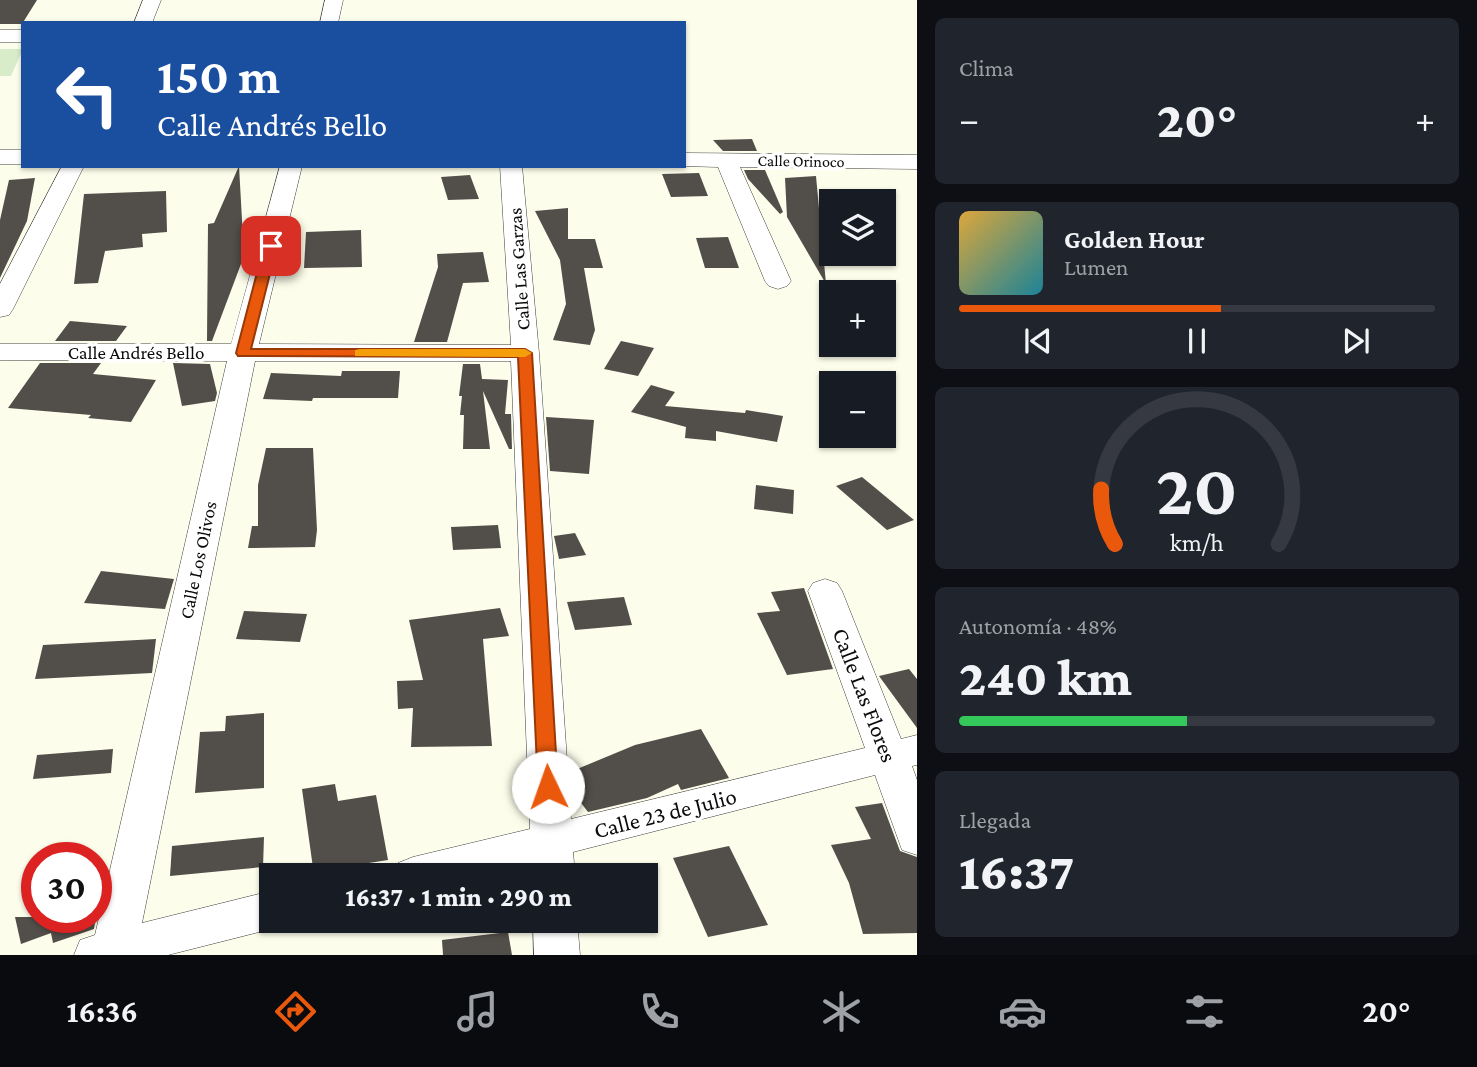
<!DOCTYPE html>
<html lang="es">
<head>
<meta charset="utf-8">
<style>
  :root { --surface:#171b24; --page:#20242c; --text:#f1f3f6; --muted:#9ea1a6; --line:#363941; --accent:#ea580c }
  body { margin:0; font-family:"Crimson Pro",serif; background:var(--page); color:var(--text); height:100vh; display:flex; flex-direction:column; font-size:26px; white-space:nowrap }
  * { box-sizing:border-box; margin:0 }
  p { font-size:23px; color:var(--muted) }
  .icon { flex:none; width:38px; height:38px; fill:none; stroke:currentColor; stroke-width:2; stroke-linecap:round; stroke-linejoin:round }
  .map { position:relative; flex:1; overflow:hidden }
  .drawer { display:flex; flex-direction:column; gap:18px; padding:18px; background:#0d0f14; width:560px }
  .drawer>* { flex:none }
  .hud { position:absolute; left:21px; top:21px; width:665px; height:147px; border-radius:0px; box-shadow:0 2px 5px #0004; background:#1a4fa0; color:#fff; overflow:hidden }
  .fabs { position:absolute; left:819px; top:189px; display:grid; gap:14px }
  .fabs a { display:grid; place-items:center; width:77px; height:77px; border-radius:0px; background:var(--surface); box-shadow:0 2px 5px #0004; font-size:35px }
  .speed { position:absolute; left:21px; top:842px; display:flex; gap:14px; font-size:35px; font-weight:700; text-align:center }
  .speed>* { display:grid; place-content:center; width:91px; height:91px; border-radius:50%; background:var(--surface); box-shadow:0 2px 5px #0004; line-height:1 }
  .speed .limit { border:10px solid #d22; background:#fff; color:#111 }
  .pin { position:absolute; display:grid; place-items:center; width:60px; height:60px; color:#fff; margin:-30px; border-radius:14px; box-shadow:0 4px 10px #0006 }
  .me { position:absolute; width:77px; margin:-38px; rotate:357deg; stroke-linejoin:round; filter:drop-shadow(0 0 5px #0008) }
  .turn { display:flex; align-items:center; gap:24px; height:147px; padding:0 21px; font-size:32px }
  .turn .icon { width:91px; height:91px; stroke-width:2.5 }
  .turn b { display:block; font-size:49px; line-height:60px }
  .big { font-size:52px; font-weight:800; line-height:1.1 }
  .drawer .tile { flex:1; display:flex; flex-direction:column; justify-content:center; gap:10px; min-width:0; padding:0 24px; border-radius:10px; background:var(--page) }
  .drawer .dial { align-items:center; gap:0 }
  .dial svg { height:182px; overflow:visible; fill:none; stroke:var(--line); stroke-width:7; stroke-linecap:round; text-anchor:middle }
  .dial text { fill:var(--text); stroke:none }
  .song { display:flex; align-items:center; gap:21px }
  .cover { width:84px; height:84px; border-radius:10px; background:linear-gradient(135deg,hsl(40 70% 55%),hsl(190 70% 35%)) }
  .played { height:7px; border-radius:4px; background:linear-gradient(90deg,var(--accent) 55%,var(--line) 55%) }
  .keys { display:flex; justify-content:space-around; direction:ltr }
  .heat { display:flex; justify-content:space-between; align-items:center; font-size:38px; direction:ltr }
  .charge { height:10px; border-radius:5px; background:linear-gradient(90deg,#34c759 48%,var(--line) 0) }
  .trip { position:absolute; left:259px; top:863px; width:399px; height:70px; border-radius:0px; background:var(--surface); box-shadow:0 2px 5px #0004; font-weight:800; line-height:70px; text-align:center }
  .tab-bar { display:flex; height:112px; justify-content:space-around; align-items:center; background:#090b0e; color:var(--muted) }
  .tab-bar .icon { width:49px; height:49px }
  .tab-bar .active { color:var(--accent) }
  .tab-bar b { font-size:32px; color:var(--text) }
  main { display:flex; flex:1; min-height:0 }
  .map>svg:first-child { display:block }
</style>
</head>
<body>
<main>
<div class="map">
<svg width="917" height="955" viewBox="0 0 917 955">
  <rect width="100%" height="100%" fill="#fdfdeb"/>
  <path fill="#d9ecca" d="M0,49h23l-12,27h-11z"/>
  <g fill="#524e49">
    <path d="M0,0h37l-15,24h-22z"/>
    <path d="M752,139l5,12h-34l-10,-11z"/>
    <path d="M239,166l5,90 -32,85h-5l1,-117 6,-1z"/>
    <path d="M744,170h21l18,42 -3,2 -32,-35z"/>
    <path d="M699,173l9,23 -37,1 -9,-23z"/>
    <path d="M470,175l9,24 -31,1 -7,-23z"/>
    <path d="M816,176l10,108 -39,-67 -2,-39z"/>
    <path d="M35,178l-8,43 -27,57v-58l9,-40z"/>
    <path d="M166,191l1,41 -25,2 1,13 -38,4 -7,32 -24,1 10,-90z"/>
    <path d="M568,208v31h27l8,29h-19l11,62 -5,15 -37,-5 13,-36 -6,-44 -25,-49z"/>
    <path d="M361,230l1,37 -58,1 2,-36z"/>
    <path d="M728,237l11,31h-34l-9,-30z"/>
    <path d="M483,252l6,30 -26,1 -16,59h-33l24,-75 -1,-13z"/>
    <path d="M70,321l57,5 -11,15h-61z"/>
    <path d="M621,341l33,7 -16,28 -34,-7z"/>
    <path d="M40,363h61l-8,11 63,6 -25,42 -43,-4 3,-3 -83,-7z"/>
    <path d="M173,363l37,1 7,29 -2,8 -33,5z"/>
    <path d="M463,364h17l2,15 26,1 -3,34h6l1,35h-3l-26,-58 7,58h-27l1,-34h-4l2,-19h-3z"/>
    <path d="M342,371h58l-2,27h-85l-1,3 -49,-2 8,-26 70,3z"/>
    <path d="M651,385l24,7 -10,14 80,7 1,-3 37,6 -6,26 -61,-11v10l-31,-3 1,-11 -55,-15z"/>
    <path d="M546,417l48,3 -5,54 -39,-3z"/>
    <path d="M266,448h47l4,82 -2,17 -67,1 4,-22h6v-41z"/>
    <path d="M862,477l52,43 -27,10 -51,-44z"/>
    <path d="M756,485l38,5 -1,24 -39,-5z"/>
    <path d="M498,525l3,23 -48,2 -2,-23z"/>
    <path d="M575,533l11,22 -27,4 -5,-23z"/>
    <path d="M101,571l73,8 -9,30 -81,-6z"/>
    <path d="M804,588l29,81 -46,6 -30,-62 23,-2 -9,-19z"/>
    <path d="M624,597l8,28 -57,5 -8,-28z"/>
    <path d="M500,608l9,28 -26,3 9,107 -81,1 2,-39 -15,1 -1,-28 26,-1 -14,-60z"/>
    <path d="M244,611l63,3 -7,28 -64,-3z"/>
    <path d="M156,639l-4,34 -117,6 8,-34z"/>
    <path d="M909,669l8,10v49l-38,-52z"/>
    <path d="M264,713v75l-69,5 5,-61 25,-1 1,-15z"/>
    <path d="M701,729l28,49 -48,12 -3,-6 -31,14 -59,14 -16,-21 -2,-19 65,-27z"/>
    <path d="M113,749l-2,24 -78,6 4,-24z"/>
    <path d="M335,784l3,17 38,-6 12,65 -51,8 1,7h-24l-12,-86z"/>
    <path d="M882,803l18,48 17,6v76l-54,1 -14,-51 -18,-38 40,-6 -16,-32z"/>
    <path d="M264,837l-1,30 -93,9 2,-30z"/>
    <path d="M729,846l39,79 -60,12 -35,-79z"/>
    <path d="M15,917h81l-2,12 -41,14 -2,-10 -30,11z"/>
    <path d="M508,932l4,23h-69l-1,-15z"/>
  </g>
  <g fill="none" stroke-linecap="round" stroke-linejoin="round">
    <defs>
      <g id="minor">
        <path d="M143,0h18l-9,23h-18z"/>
        <path d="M325,0h18l-5,23h-18z"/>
        <rect x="0" y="30" width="23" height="12"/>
        <rect x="0" y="150" width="23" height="14"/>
        <path d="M684,153l233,2v14l-177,-2 51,114 -4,5 -9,3 -9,-3 -4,-5 -47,-114 -36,-1z"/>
        <path d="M62,166h22l-71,143 -4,6 -9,2v-33z"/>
        <path d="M280,166h22l-43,178 252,1 -11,-179h22l17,187 32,466 294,-71 -57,-157 5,-8 12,-4 12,4 5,8 59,148 16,-4v30l-5,1 5,14v75l-15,-5 -27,-75 -302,77 2,23h-44v-12l-48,12h-92l7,-12 15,-6 117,-28 -19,-468h-256l-113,562 129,-32v29h17l-17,9 -103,26h-94l6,-15 15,-5 132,-574 -227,-1v-16h231z"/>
        <path d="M533,920h44l3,35h-46z"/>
      </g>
    </defs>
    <use href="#minor" stroke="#3e3e3e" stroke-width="1"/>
    <use href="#minor" fill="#fff" fill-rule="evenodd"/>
  </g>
  <path fill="#ea580c" stroke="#983908" stroke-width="2" d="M271,242l6,4 -26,103h274l7,4 26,434 -3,5 -7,3 -7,-3 -3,-5 -20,-430 -280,-1 -2,-3 28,-107z"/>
  <path fill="#f59e0b" d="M360,349h165l7,4 -7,4 -170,-1v-6z"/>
  <g text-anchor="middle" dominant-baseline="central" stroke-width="7" stroke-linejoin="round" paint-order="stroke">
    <g font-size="16" fill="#0b0b0b" stroke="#fff">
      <text transform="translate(801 161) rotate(1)">Calle Orinoco</text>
    </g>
    <g font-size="19" fill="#0b0b0b" stroke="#fff">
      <text transform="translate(519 269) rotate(-94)">Calle Las Garzas</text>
      <text x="136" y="352">Calle Andrés Bello</text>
      <text transform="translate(198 560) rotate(-78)">Calle Los Olivos</text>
    </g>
    <g font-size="23" fill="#0b0b0b" stroke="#fff">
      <text transform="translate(865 695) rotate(69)">Calle Las Flores</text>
      <text transform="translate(665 813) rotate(-14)">Calle 23 de Julio</text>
    </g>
  </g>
</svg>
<div class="fabs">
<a><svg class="icon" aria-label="layers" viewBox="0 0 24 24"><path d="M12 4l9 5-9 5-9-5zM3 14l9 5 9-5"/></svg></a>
<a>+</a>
<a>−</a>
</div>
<div class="speed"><div class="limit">30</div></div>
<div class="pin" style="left:271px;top:246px;background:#d93025"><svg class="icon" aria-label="arrive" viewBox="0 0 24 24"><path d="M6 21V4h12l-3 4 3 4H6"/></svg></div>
<svg class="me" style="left:548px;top:787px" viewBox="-20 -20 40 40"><circle r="19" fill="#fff"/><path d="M0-13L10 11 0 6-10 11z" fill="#ea580c"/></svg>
<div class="trip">16:37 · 1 min · 290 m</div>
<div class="hud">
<div class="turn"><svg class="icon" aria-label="left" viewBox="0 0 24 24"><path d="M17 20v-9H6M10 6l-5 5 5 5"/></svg><div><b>150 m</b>Calle Andrés Bello</div></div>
</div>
</div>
<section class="drawer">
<div class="tile"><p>Clima</p>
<div class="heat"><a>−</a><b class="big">20°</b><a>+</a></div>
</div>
<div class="tile">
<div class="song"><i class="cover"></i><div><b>Golden Hour</b><p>Lumen</p></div></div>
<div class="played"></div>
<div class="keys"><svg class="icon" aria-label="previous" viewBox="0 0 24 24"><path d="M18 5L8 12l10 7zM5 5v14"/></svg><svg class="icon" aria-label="pause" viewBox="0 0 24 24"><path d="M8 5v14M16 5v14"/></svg><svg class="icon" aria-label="next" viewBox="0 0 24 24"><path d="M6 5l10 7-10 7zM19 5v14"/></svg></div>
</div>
<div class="tile dial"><svg viewBox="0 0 100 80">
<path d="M14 69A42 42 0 1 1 86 69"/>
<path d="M14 69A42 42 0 0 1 8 45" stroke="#ea580c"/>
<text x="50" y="56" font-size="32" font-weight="700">20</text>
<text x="50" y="72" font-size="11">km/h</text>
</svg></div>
<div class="tile"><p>Autonomía · 48%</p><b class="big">240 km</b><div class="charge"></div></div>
<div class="tile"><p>Llegada</p><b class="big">16:37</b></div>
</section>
</main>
<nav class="tab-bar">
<b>16:36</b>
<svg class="icon active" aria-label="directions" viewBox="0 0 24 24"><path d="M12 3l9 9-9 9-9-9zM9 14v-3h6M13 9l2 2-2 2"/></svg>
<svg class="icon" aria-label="music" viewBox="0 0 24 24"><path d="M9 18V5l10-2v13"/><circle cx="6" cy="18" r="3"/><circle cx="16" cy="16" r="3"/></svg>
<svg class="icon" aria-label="phone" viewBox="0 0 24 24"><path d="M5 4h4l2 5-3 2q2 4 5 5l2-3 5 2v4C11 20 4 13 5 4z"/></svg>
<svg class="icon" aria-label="climate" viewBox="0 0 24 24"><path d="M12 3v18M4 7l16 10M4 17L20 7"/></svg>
<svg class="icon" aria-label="car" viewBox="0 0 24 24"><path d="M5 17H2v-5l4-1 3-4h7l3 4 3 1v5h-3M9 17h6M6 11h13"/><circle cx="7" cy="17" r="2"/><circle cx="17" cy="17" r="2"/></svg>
<svg class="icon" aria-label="filters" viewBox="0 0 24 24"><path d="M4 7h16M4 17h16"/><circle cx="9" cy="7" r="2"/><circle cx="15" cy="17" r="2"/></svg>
<b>20°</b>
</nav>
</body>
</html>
